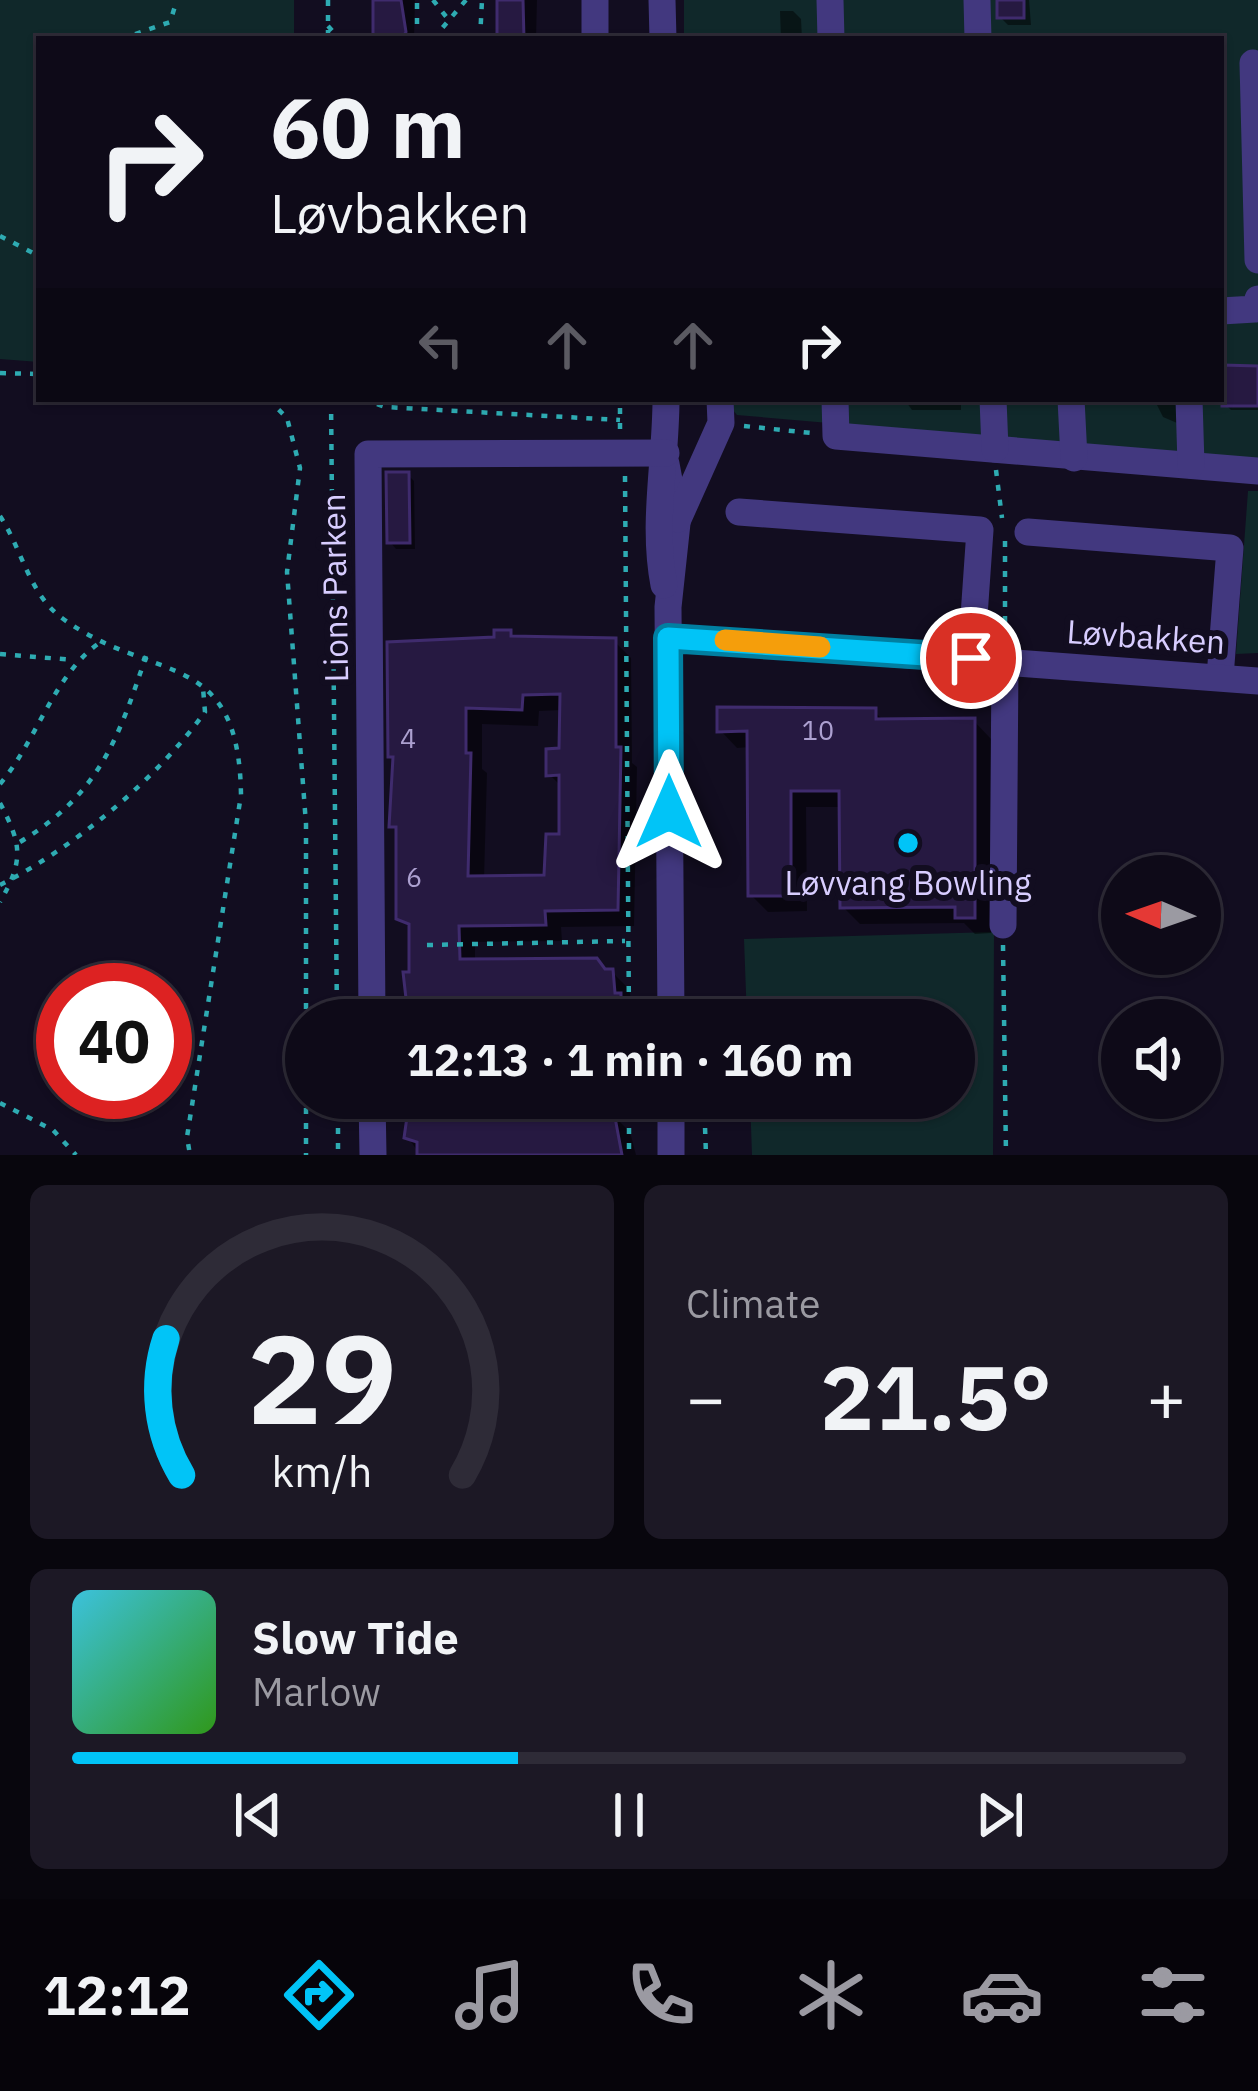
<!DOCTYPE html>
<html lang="en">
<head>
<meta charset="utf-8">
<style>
  :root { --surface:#0e0a18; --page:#1c1825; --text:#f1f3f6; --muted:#9b9aa2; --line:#2e2b37; --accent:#01c4f7 }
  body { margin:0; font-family:"IBM Plex Sans",sans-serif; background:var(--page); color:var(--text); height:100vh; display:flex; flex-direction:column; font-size:45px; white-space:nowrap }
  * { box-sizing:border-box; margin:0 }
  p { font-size:39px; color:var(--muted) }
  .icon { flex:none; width:66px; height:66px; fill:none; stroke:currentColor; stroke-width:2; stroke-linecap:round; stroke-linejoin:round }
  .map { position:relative; height:1155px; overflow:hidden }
  .drawer { display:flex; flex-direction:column; gap:30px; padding:30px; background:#08060d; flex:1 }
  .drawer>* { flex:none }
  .banner { position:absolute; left:36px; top:36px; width:1188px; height:366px; border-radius:0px; box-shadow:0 3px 9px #0004,0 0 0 3px var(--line); background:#0e0a18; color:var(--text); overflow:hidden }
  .needle { width:78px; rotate:272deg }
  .fabs { position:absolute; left:1101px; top:855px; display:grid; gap:24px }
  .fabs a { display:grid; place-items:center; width:120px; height:120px; border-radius:50%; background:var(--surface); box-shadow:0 3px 9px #0004,0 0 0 3px var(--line); font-size:60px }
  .speed { position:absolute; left:36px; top:963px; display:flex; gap:24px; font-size:60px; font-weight:700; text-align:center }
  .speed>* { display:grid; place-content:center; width:156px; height:156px; border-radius:50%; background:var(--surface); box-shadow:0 3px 9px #0004,0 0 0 3px var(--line); line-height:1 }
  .speed .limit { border:18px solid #d22; background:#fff; color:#111 }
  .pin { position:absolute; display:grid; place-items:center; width:102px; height:102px; color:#fff; margin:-51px; border:6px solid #fff; border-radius:50%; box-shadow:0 3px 12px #0007 }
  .me { position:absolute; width:132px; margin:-66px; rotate:0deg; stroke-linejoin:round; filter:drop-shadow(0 0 9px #0008) }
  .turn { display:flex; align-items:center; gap:42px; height:252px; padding:0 36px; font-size:54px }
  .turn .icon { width:156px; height:156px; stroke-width:2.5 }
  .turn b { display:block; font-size:84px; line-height:102px }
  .lanes { display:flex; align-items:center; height:114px; padding:0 36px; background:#0003; justify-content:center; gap:60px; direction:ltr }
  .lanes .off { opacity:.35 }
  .big { font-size:90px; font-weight:700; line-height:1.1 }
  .drawer .card { flex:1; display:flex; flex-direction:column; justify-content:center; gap:18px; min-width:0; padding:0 42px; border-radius:18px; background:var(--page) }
  .drawer .dial { align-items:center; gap:0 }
  .dial svg { height:312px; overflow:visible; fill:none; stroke:var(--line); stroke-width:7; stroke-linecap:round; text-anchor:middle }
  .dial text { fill:var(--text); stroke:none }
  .song { display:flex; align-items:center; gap:36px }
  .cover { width:144px; height:144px; border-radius:18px; background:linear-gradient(135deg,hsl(190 70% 55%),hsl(110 70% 35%)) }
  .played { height:12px; border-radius:6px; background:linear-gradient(90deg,var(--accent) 40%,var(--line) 40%) }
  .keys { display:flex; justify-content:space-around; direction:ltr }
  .heat { display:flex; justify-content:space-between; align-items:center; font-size:66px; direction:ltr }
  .drawer .tiles { flex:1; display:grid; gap:30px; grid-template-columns:1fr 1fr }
  .card:last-child { grid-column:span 2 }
  .trip { position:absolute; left:285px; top:999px; width:690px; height:120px; border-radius:60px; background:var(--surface); box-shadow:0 3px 9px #0004,0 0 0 3px var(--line); font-weight:700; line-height:120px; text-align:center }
  .menu { display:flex; height:192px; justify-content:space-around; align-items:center; background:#06040a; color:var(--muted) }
  .menu .icon { width:84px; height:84px }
  .menu .active { color:var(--accent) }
  .menu b { font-size:54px; color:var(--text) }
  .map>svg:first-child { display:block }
</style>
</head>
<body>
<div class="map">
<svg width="1258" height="1155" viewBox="0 0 1258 1155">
  <rect width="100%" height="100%" fill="#120d20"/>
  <g fill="#10282a">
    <path d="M0,0h294v39h-255v323l-39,-3z"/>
    <path d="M684,0h574v460l-521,-45 -14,-16h498v-360h-537z"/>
    <path d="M1248,491h10v162l-22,1z"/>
    <path d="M994,932l-1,223h-241l-2,-57h204v-78h-207l-3,-81z"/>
  </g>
  <g fill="#0007" fill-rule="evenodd">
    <path d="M376,0h39l-1,39h-37z"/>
    <path d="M498,0h39l-1,39h-40z"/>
    <path d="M1000,0h29l2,25h-23l-8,-8z"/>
    <path d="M780,11h13l8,8 1,20h-21z"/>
    <path d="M1258,369v41h-27l-6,-6z"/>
    <path d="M904,399h57v11h-49z"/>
    <path d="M1154,399h24l-1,24 -14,-6z"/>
    <path d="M408,475l6,6 1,68h-19l-6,-7z"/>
    <path d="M509,633l7,7 98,1 17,17 1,105 5,4 -3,159 -73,1 1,14 -87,1v20l137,10 17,17 6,31h-219l-5,-5 1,-85 -13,-13v-85l-7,-7 4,-64 -5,-5 106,-116zM562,710v41l-13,23 13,13v50l-15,41 -63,1 3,-106 -5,-4v-45l56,2 1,-15z"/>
    <path d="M874,711l11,11 89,-1 17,18v194l-16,1 -11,-11 -104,1 -17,-17 -1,-100h-36l1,104 -39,1 -17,-17 -1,-148 -13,1 -17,-18z"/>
    <path d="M613,1115l17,17 6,23h-216l-12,-18z"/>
  </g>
  <g fill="#261941" stroke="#3f2b6d" stroke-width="3" fill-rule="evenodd">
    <path d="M373,0h28l5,32 -5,7h-28z"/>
    <path d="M497,0h26l1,39h-27z"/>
    <rect x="997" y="0" width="27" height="18"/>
    <path d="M1222,365l36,1v40h-36z"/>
    <path d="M386,472h23l1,71h-23z"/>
    <path d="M494,630h17v6l105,2v109h5l-3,163 -73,1 1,14 -87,1 1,33 137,-1 8,11h8l2,24h6v20l-8,5 -205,-2 -5,-44h6v-48l-13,-5v-92h-7l4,-70h-5l-1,-115 107,-5zM560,694l-1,54 -13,1v27l13,-1v59h-13l-2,41 -76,1 3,-123h-5v-45l56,2 1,-15z"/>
    <path d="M717,707l159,1v11l99,-1v200h-20v-11l-115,1 -1,-117h-48v105h-43l-1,-165 -30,1z"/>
    <path d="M597,1101l9,11h8l8,43h-205v-13l-13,-4 5,-35z"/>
  </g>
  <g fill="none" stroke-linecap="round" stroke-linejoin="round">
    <g stroke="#2eabb2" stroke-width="4.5" stroke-dasharray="6 9" stroke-linecap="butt">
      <path d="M328,0v39"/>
      <path d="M433,0l15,19"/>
      <path d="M328,26l12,13"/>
      <path d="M121,39l49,-17 7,-22"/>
      <path d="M417,39v-39"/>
      <path d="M433,39l33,-39"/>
      <path d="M480,39l2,-39"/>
      <path d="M0,236l39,20"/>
      <path d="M0,373l39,1"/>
      <path d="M268,399l19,19 13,50 -13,104 19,252v331"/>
      <path d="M331,399l6,621"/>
      <path d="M363,399l22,8 235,13"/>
      <path d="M744,426l67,7"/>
      <path d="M620,429v-30"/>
      <path d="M996,470l6,48"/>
      <path d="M625,476l4,544"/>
      <path d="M0,516c22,33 29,78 62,102 91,67 177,27 179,177l-54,342 3,18"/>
      <path d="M1005,541v96"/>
      <path d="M0,654l74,6"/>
      <path d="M0,784c38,-45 54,-111 102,-143"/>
      <path d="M0,803c22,42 24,57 0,99"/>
      <path d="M20,842c79,-48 98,-102 126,-186"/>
      <path d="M0,885c75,-38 156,-105 205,-173l-2,-24"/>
      <path d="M427,945l198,-4"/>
      <path d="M1003,945l3,210"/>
      <path d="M338,1098v57"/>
      <path d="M629,1098v57"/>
      <path d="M704,1098l2,57"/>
      <path d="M0,1103l53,27 23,25"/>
    </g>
    <g stroke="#42387f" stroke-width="27">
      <path d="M595,0v39"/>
      <path d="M662,0l1,39"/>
      <path d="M830,0l1,39"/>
      <path d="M977,0l1,39"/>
      <path d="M1253,63l5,197"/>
      <path d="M1221,311l34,-2 3,-10"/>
      <path d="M835,399l1,37 422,35"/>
      <path d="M993,399l2,50"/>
      <path d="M1071,399l3,59"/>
      <path d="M1189,399l2,66"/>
      <path d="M666,464l11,59 -9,84 3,413"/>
      <path d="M739,512l241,18 -9,129"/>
      <path d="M678,519l43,-96 -1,-24"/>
      <path d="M1028,532l202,16 -10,129"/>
      <path d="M664,585c-12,-62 2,-123 2,-186"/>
      <path d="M668,637l590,44"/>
      <path d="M1003,925l2,-264"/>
      <path d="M372,1020l-4,-566 298,-1"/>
      <path d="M372,1098l1,57"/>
      <path d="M671,1098v57"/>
    </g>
  </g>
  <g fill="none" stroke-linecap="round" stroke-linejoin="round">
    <defs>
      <path id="route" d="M669,812l-1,-174 303,20"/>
    </defs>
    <use href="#route" stroke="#017fa1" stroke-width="30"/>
    <use href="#route" stroke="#01c4f7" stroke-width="21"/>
    <path stroke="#f59e0b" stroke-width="21" d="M725,640l95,7"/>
  </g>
  <circle fill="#01c4f7" stroke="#120d20" stroke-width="4.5" cx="908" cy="843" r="12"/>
  <g text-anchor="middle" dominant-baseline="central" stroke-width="12" stroke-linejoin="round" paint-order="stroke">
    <g font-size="27" fill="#aca0d0">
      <text x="818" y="729">10</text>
      <text x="408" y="737">4</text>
      <text x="414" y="876">6</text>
    </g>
    <g font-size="33" fill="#d8cdff" stroke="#120d20">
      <text transform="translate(334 588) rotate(-91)">Lions Parken</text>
      <text transform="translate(1146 636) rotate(4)">Løvbakken</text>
    </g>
    <g font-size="33" fill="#d8cdff" stroke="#120d20">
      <text x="908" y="882">Løvvang Bowling</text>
    </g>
  </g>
</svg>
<div class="fabs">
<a><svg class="needle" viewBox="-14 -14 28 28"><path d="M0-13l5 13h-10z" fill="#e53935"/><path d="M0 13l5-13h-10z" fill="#9b9aa2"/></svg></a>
<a><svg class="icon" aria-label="sound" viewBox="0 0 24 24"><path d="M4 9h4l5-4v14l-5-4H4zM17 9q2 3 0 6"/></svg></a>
</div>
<div class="speed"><div class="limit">40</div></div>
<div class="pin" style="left:971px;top:658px;background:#d93025"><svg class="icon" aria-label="arrive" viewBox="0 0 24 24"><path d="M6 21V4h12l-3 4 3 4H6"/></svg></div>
<svg class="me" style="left:669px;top:812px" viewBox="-20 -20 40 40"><path d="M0-17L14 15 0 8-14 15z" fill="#01c4f7" stroke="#fff" stroke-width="4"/></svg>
<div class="trip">12:13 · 1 min · 160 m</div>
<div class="banner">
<div class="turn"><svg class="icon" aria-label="right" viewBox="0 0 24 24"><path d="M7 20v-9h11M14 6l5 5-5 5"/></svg><div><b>60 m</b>Løvbakken</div></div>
<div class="lanes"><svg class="icon off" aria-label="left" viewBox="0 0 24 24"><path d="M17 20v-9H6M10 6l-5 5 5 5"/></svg><svg class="icon off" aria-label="ahead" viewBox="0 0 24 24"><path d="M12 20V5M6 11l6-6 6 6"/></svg><svg class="icon off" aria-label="ahead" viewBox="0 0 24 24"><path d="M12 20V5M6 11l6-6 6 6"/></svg><svg class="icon" aria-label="right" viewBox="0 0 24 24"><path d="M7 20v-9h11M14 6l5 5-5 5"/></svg></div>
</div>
</div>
<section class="drawer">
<div class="tiles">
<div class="card dial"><svg viewBox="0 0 100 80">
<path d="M14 69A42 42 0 1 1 86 69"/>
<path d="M14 69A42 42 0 0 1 10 34" stroke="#01c4f7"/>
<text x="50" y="56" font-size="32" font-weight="700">29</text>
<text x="50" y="72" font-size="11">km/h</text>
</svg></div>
<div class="card"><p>Climate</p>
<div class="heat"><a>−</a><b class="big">21.5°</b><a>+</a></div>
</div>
<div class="card">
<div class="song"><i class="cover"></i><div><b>Slow Tide</b><p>Marlow</p></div></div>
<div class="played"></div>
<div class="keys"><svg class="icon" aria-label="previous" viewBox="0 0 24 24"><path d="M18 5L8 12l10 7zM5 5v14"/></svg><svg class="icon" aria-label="pause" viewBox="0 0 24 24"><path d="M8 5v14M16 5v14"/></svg><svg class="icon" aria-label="next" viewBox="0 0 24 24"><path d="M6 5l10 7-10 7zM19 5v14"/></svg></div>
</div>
</div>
</section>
<nav class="menu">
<b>12:12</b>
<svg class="icon active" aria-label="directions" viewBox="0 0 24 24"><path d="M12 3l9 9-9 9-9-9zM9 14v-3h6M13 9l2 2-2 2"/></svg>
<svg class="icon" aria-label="music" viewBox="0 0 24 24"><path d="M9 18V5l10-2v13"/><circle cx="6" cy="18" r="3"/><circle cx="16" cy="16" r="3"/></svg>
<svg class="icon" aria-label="phone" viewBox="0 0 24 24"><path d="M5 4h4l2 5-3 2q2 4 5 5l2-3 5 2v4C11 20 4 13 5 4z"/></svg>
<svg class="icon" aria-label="climate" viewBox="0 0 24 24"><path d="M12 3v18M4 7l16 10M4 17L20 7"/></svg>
<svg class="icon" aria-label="car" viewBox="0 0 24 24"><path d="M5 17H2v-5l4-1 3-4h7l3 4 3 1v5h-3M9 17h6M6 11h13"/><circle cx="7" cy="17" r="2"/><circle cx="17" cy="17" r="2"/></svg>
<svg class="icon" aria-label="filters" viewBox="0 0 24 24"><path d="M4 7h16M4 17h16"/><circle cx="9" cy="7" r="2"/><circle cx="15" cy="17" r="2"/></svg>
</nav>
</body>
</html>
